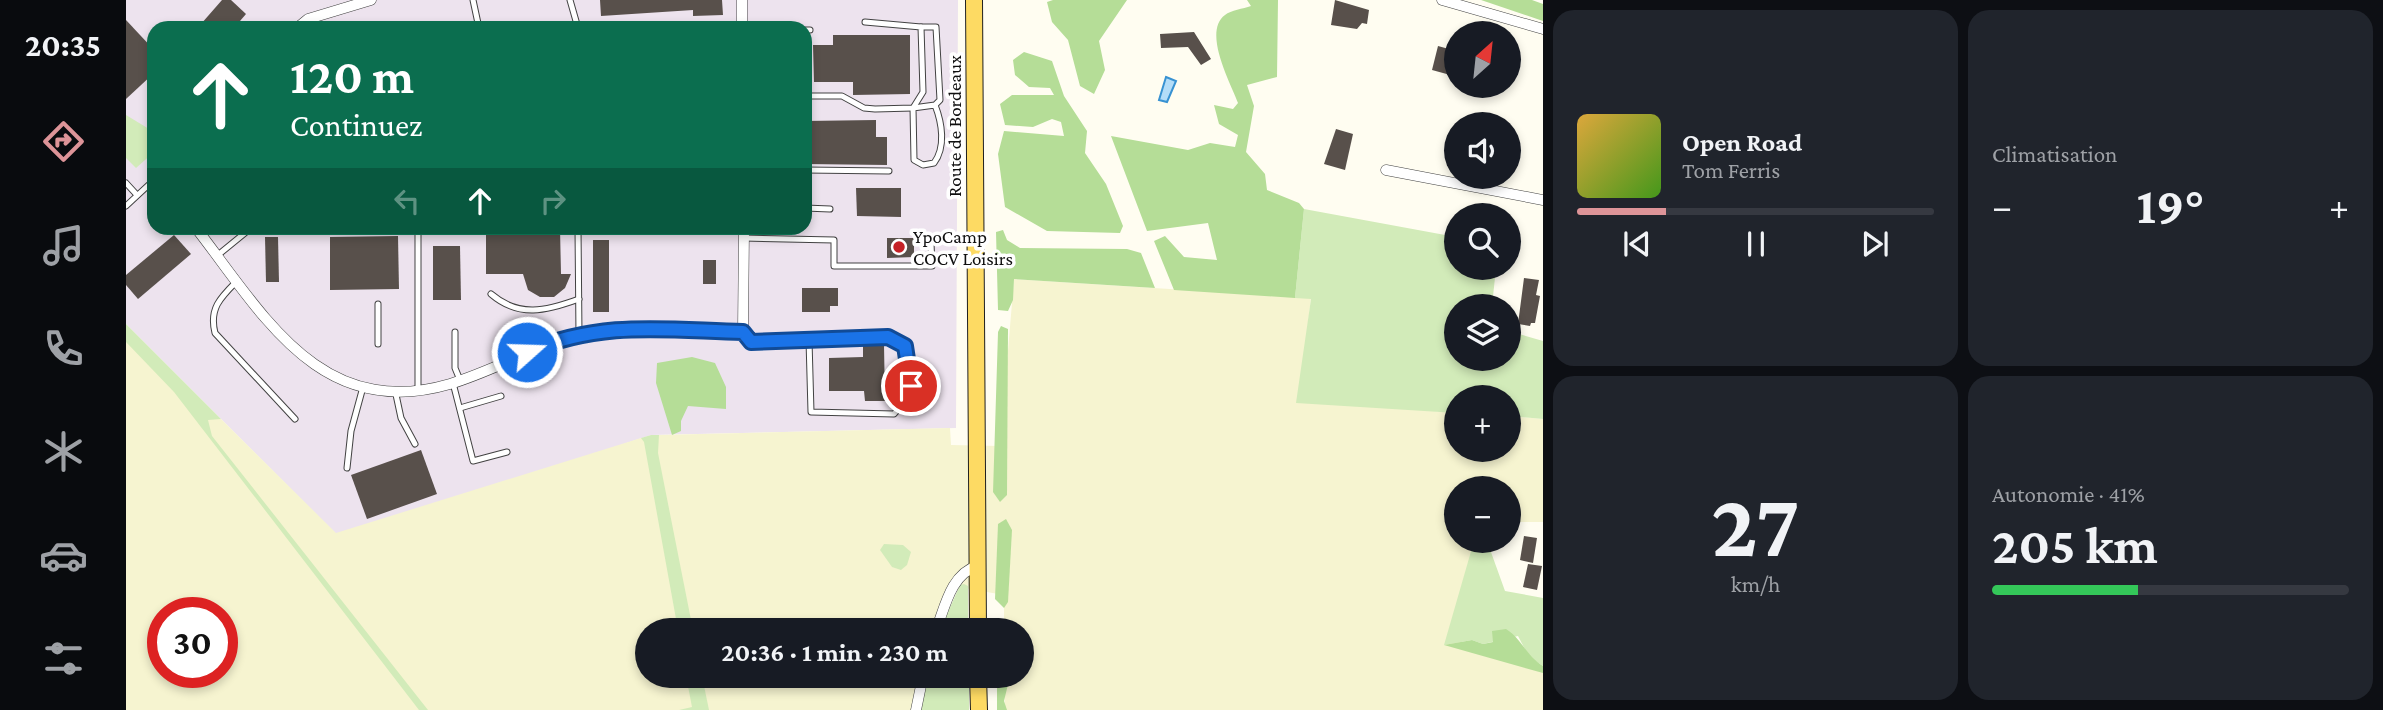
<!DOCTYPE html>
<html lang="fr">
<head>
<meta charset="utf-8">
<style>
  :root { --surface:#171b24; --page:#20242c; --text:#f1f3f6; --muted:#9ea1a6; --line:#363941; --accent:#dd9498 }
  body { margin:0; font-family:"Crimson Pro",serif; background:var(--page); color:var(--text); height:100vh; display:flex; flex-direction:column; font-size:26px; white-space:nowrap }
  * { box-sizing:border-box; margin:0 }
  p { font-size:23px; color:var(--muted) }
  .icon { flex:none; width:38px; height:38px; fill:none; stroke:currentColor; stroke-width:2; stroke-linecap:round; stroke-linejoin:round }
  .map { position:relative; flex:1; overflow:hidden }
  .details { display:flex; flex-direction:column; gap:10px; padding:10px; background:#0d0f14; width:840px }
  .details>* { flex:none }
  .hud { position:absolute; left:21px; top:21px; width:665px; height:214px; border-radius:21px; box-shadow:0 4px 10px #0003; background:#0b6e4f; color:#fff; overflow:hidden }
  .needle { width:46px; rotate:27deg }
  .fabs { position:absolute; left:1318px; top:21px; display:grid; gap:14px }
  .fabs a { display:grid; place-items:center; width:77px; height:77px; border-radius:50%; background:var(--surface); box-shadow:0 4px 10px #0003; font-size:35px }
  .speed { position:absolute; left:21px; top:597px; display:flex; gap:14px; font-size:35px; font-weight:700; text-align:center }
  .speed>* { display:grid; place-content:center; width:91px; height:91px; border-radius:50%; background:var(--surface); box-shadow:0 4px 10px #0003; line-height:1 }
  .speed .limit { border:10px solid #d22; background:#fff; color:#111 }
  .pin { position:absolute; display:grid; place-items:center; width:60px; height:60px; color:#fff; margin:-30px; border:4px solid #fff; border-radius:50%; box-shadow:0 2px 7px #0007 }
  .me { position:absolute; width:77px; margin:-38px; rotate:70deg; stroke-linejoin:round; filter:drop-shadow(0 0 5px #0008) }
  .turn { display:flex; align-items:center; gap:24px; height:147px; padding:0 28px; font-size:32px }
  .turn .icon { width:91px; height:91px; stroke-width:2.5 }
  .turn b { display:block; font-size:49px; line-height:60px }
  .lanes { display:flex; align-items:center; height:66px; padding:0 28px; background:#0003; justify-content:center; gap:35px; direction:ltr }
  .lanes .off { opacity:.35 }
  .big { font-size:52px; font-weight:700; line-height:1.1 }
  .details .widget { flex:1; display:flex; flex-direction:column; justify-content:center; gap:10px; min-width:0; padding:0 24px; border-radius:21px; background:var(--page) }
  .details .dial { align-items:center; gap:0 }
  .dial b { font-size:91px; line-height:1 }
  .song { display:flex; align-items:center; gap:21px }
  .cover { width:84px; height:84px; border-radius:10px; background:linear-gradient(135deg,hsl(40 70% 55%),hsl(100 70% 35%)) }
  .played { height:7px; border-radius:4px; background:linear-gradient(90deg,var(--accent) 25%,var(--line) 25%) }
  .keys { display:flex; justify-content:space-around; direction:ltr }
  .heat { display:flex; justify-content:space-between; align-items:center; font-size:38px; direction:ltr }
  .charge { height:10px; border-radius:5px; background:linear-gradient(90deg,#34c759 41%,var(--line) 0) }
  .details .tiles { flex:1; display:grid; gap:10px; grid-template-columns:repeat(2,1fr) }
  .trip { position:absolute; left:509px; top:618px; width:399px; height:70px; border-radius:35px; background:var(--surface); box-shadow:0 4px 10px #0003; font-weight:700; line-height:70px; text-align:center }
  main { display:flex; flex:1; min-height:0 }
  .menu { display:flex; flex-direction:column; width:126px; justify-content:space-around; align-items:center; background:#090b0e; color:var(--muted) }
  .menu .icon { width:49px; height:49px }
  .menu .current { color:var(--accent) }
  .menu b { font-size:32px; color:var(--text) }
  .map>svg:first-child { display:block }
</style>
</head>
<body>
<main>
<nav class="menu">
<b>20:35</b>
<svg class="icon current" aria-label="directions" viewBox="0 0 24 24"><path d="M12 3l9 9-9 9-9-9zM9 14v-3h6M13 9l2 2-2 2"/></svg>
<svg class="icon" aria-label="music" viewBox="0 0 24 24"><path d="M9 18V5l10-2v13"/><circle cx="6" cy="18" r="3"/><circle cx="16" cy="16" r="3"/></svg>
<svg class="icon" aria-label="phone" viewBox="0 0 24 24"><path d="M5 4h4l2 5-3 2q2 4 5 5l2-3 5 2v4C11 20 4 13 5 4z"/></svg>
<svg class="icon" aria-label="climate" viewBox="0 0 24 24"><path d="M12 3v18M4 7l16 10M4 17L20 7"/></svg>
<svg class="icon" aria-label="car" viewBox="0 0 24 24"><path d="M5 17H2v-5l4-1 3-4h7l3 4 3 1v5h-3M9 17h6M6 11h13"/><circle cx="7" cy="17" r="2"/><circle cx="17" cy="17" r="2"/></svg>
<svg class="icon" aria-label="filters" viewBox="0 0 24 24"><path d="M4 7h16M4 17h16"/><circle cx="9" cy="7" r="2"/><circle cx="15" cy="17" r="2"/></svg>
</nav>
<div class="map">
<svg width="1417" height="710" viewBox="0 0 1417 710">
  <rect width="100%" height="100%" fill="#fffdf1"/>
  <path fill="#ede3ee" fill-rule="evenodd" d="M0,0h832l-2,428 -305,7 -311,103 -214,-214zM28,28h651v200h-651z"/>
  <path fill="#f6f4d0" fill-rule="evenodd" d="M888,279l297,19 -12,101 157,14v37h52l1,-34 34,3v103h-34l-1,-34h-52v53h24l-19,105 82,26v38h-538l-1,-34h18v-46h-18v-35l-51,-9 -10,44h-295v46h285l-8,34h-799v-376l88,85h7l115,114 305,-95 17,1 1,-4 291,-7 1,17 49,1zM37,612h59v60h-59z"/>
  <g fill="#d2ebb9">
    <path d="M0,115l28,17v20l-18,16 -10,-10z"/>
    <path d="M1178,209l152,28v31h40l-4,38h-36v53h52l1,-28 34,10v78l-34,-3 -1,-19h-52v16l-160,-10 15,-104 -16,-1z"/>
    <path d="M0,324l95,95 -13,1 4,16 216,274h-9l-245,-318 -48,-50z"/>
    <path d="M525,435h8l-1,18 35,177h-15l-34,-188 -3,-4z"/>
    <path d="M1348,541h13l18,50 38,7v68l-14,-9 -11,-21 -35,8 -11,-4 -28,5z"/>
    <path d="M758,544l19,1 8,7 -4,13 -6,5 -9,-3 -12,-17z"/>
    <path d="M838,584l4,2v44h-28l20,-45z"/>
    <path d="M560,676h16l7,34h-30l13,-3z"/>
    <path d="M800,676h43v34h-50z"/>
  </g>
  <g fill="#b5dd97">
    <path d="M927,0h74l-28,41 6,29 -11,24 -14,-8 -12,-46 -16,-18 -5,-20z"/>
    <path d="M1121,0h31l-1,77 -30,8 7,21 -8,46 19,22 2,16 32,13 5,6 -9,89 -121,-8 -20,-49 11,-5 19,21 33,3 -9,-37 -61,8 -36,-95 77,14 22,-7 25,4 3,-12 -19,-11 -5,-19 19,4 5,-6c-7,-19 -36,-71 -13,-88 6,-5 18,-6 26,-9z"/>
    <path d="M1355,0h51l11,4v17z"/>
    <path d="M898,52l28,9 12,35 23,35 -2,22 21,31 17,42 -3,7 -73,-2 -42,-24 -7,-53 6,-23 60,5 -3,-14 -9,-3 -19,8 -28,-2 -5,-21 12,-9h42l-4,-7 -21,-1 -14,-12 -2,-15z"/>
    <path d="M877,230l4,10 13,8 107,1 14,4 14,35 -141,-9 -1,21 -5,11 -10,-1 -2,-78z"/>
    <path d="M875,326l7,3 -1,166 -7,7 -7,-10 5,-160z"/>
    <path d="M566,357l23,6 11,24v22l-38,-3 -7,15v10l-9,4 -16,-52 1,-20z"/>
    <path d="M880,519l6,11 -4,72 -4,6 -9,-9 3,-75z"/>
    <path d="M1380,629c16,10 20,27 37,37v7l-99,-28 28,-5 11,4 10,-2 -1,-11z"/>
    <path d="M871,676h13l-6,25 3,9h-10z"/>
  </g>
  <path fill="#b4ddf8" stroke="#3892d2" stroke-width="2" d="M1040,77l10,4 -9,21 -8,-2z"/>
  <g fill="#58504b">
    <path d="M96,0h9l15,14 -12,14h-28l-5,-4z"/>
    <path d="M474,0h122l1,15 -30,1v-6l-92,6z"/>
    <path d="M1209,0l34,10 -2,14 -5,-1 -5,6 -26,-4z"/>
    <path d="M0,20l28,30v23l-28,26z"/>
    <path d="M1068,32l17,27 -10,6 -13,-18 -27,1 -1,-14z"/>
    <path d="M707,35h77v59l-57,1v-13h-39l-1,-37h20z"/>
    <path d="M1312,46l18,5 -2,25 -22,-6z"/>
    <path d="M750,120v17h11v28l-82,-1v-43z"/>
    <path d="M1210,129l17,5 -8,36 -21,-6z"/>
    <path d="M730,188h45v29l-44,-1z"/>
    <path d="M360,228h74l1,46h10l-6,14 -11,9h-14l-12,-7 -5,-16h-37z"/>
    <path d="M48,235l17,19 -53,45 -12,-14v-10z"/>
    <path d="M272,236l1,53 -69,1v-53z"/>
    <path d="M139,237h13l1,45h-13z"/>
    <path d="M761,238h27v19l-27,1z"/>
    <rect x="467" y="240" width="16" height="72"/>
    <path d="M307,246h27l1,54h-28z"/>
    <rect x="577" y="260" width="13" height="24"/>
    <path d="M1398,278l15,2 -3,15 4,1 -5,27h-4l-1,3 -12,-2z"/>
    <path d="M676,288h36v18h-8v6h-28z"/>
    <path d="M758,345l1,56h-20l-1,-10h-35v-33l34,-1v-11z"/>
    <path d="M295,450l16,44 -70,25 -16,-44z"/>
    <path d="M1398,536l13,2 -4,25 -13,-3z"/>
    <path d="M1402,564l14,2 -5,24 -14,-3z"/>
  </g>
  <g fill="none" stroke-linecap="round" stroke-linejoin="round">
    <defs>
      <g id="service">
        <path d="M347,0l6,28"/>
        <path d="M444,0l8,28"/>
        <path d="M795,27h15l4,73 -5,5 -22,3 1,52 9,5 11,-2c12,-16 8,-40 1,-58"/>
        <path d="M679,30h5"/>
        <path d="M679,96h37l22,12 11,1 38,-1 10,-16 -2,-65 -56,-5"/>
        <path d="M679,170l84,1"/>
        <path d="M0,183l11,12"/>
        <path d="M0,206l28,-26"/>
        <path d="M679,208l25,1"/>
        <path d="M292,228v161"/>
        <path d="M452,228l1,107"/>
        <path d="M618,238l90,2v26h98l-1,-23"/>
        <path d="M92,255l33,-27"/>
        <path d="M110,282c-16,16 -27,27 -21,51l80,86"/>
        <path d="M365,294c28,24 55,17 88,5"/>
        <path d="M329,332v36l5,12"/>
        <path d="M617,332l8,10 137,-5 17,9c5,30 12,45 -11,68l-83,-2 -2,-72"/>
        <path d="M252,344v-40"/>
        <path d="M327,383l20,78 34,-9"/>
        <path d="M269,390l6,28 14,26"/>
        <path d="M334,408l41,-12"/>
        <path d="M221,468l4,-37 12,-44"/>
      </g>
      <g id="minor">
        <path d="M616,0v28"/>
        <path d="M1316,0l101,29"/>
        <path d="M171,28l11,-9 63,-19"/>
        <path d="M1260,170l157,30"/>
        <path d="M70,228c67,86 124,194 254,156 46,-14 87,-39 134,-51 51,-12 107,-2 159,-1l1,-104"/>
        <path d="M810,630c9,-23 15,-56 41,-64"/>
        <path d="M790,710l7,-34"/>
      </g>
      <g id="primary">
        <path d="M848,0l4,630"/>
        <path d="M852,676l1,34"/>
      </g>
    </defs>
    <use href="#service" stroke="#424242" stroke-width="7"/>
    <use href="#minor" stroke="#424242" stroke-width="11"/>
    <use href="#primary" stroke="#202020" stroke-width="18"/>
    <use href="#service" stroke="#fff" stroke-width="5"/>
    <use href="#minor" stroke="#fff" stroke-width="10"/>
    <use href="#primary" stroke="#fdda63" stroke-width="16"/>
  </g>
  <g fill="none" stroke-linecap="round" stroke-linejoin="round">
    <defs>
      <path id="route" d="M401,352c75,-32 137,-22 216,-20l8,10 137,-5 17,9 6,40"/>
    </defs>
    <use href="#route" stroke="#114b97" stroke-width="18"/>
    <use href="#route" stroke="#1a73e8" stroke-width="12"/>
  </g>
  <circle fill="#c52126" stroke="#fff" stroke-width="2.5" cx="773" cy="247" r="7"/>
  <g text-anchor="middle" dominant-baseline="central" stroke-width="7" stroke-linejoin="round" paint-order="stroke">
    <g font-size="19" fill="#0f0f0f" stroke="#fff">
      <text transform="translate(828 126) rotate(-90)">Route de Bordeaux</text>
    </g>
    <g font-size="19" fill="#0f0f0f" stroke="#fff" text-anchor="start">
      <text x="787" y="236">YpoCamp<tspan x="787" dy="22">COCV Loisirs</tspan></text>
    </g>
  </g>
</svg>
<div class="fabs">
<a><svg class="needle" viewBox="-14 -14 28 28"><path d="M0-13l5 13h-10z" fill="#e53935"/><path d="M0 13l5-13h-10z" fill="#9ea1a6"/></svg></a>
<a><svg class="icon" aria-label="sound" viewBox="0 0 24 24"><path d="M4 9h4l5-4v14l-5-4H4zM17 9q2 3 0 6"/></svg></a>
<a><svg class="icon" aria-label="search" viewBox="0 0 24 24"><circle cx="10" cy="10" r="6"/><path d="M15 15l6 6"/></svg></a>
<a><svg class="icon" aria-label="layers" viewBox="0 0 24 24"><path d="M12 4l9 5-9 5-9-5zM3 14l9 5 9-5"/></svg></a>
<a>+</a>
<a>−</a>
</div>
<div class="speed"><div class="limit">30</div></div>
<div class="pin" style="left:785px;top:386px;background:#d93025"><svg class="icon" aria-label="arrive" viewBox="0 0 24 24"><path d="M6 21V4h12l-3 4 3 4H6"/></svg></div>
<svg class="me" style="left:401px;top:352px" viewBox="-20 -20 40 40"><circle r="17" fill="#1a73e8" stroke="#fff" stroke-width="3"/><path d="M0-11L8 9 0 5-8 9z" fill="#fff"/></svg>
<div class="trip">20:36 · 1 min · 230 m</div>
<div class="hud">
<div class="turn"><svg class="icon" aria-label="ahead" viewBox="0 0 24 24"><path d="M12 20V5M6 11l6-6 6 6"/></svg><div><b>120 m</b>Continuez</div></div>
<div class="lanes"><svg class="icon off" aria-label="left" viewBox="0 0 24 24"><path d="M17 20v-9H6M10 6l-5 5 5 5"/></svg><svg class="icon" aria-label="ahead" viewBox="0 0 24 24"><path d="M12 20V5M6 11l6-6 6 6"/></svg><svg class="icon off" aria-label="right" viewBox="0 0 24 24"><path d="M7 20v-9h11M14 6l5 5-5 5"/></svg></div>
</div>
</div>
<section class="details">
<div class="tiles">
<div class="widget">
<div class="song"><i class="cover"></i><div><b>Open Road</b><p>Tom Ferris</p></div></div>
<div class="played"></div>
<div class="keys"><svg class="icon" aria-label="previous" viewBox="0 0 24 24"><path d="M18 5L8 12l10 7zM5 5v14"/></svg><svg class="icon" aria-label="pause" viewBox="0 0 24 24"><path d="M8 5v14M16 5v14"/></svg><svg class="icon" aria-label="next" viewBox="0 0 24 24"><path d="M6 5l10 7-10 7zM19 5v14"/></svg></div>
</div>
<div class="widget"><p>Climatisation</p>
<div class="heat"><a>−</a><b class="big">19°</b><a>+</a></div>
</div>
<div class="widget dial"><b>27</b><p>km/h</p></div>
<div class="widget"><p>Autonomie · 41%</p><b class="big">205 km</b><div class="charge"></div></div>
</div>
</section>
</main>
</body>
</html>
